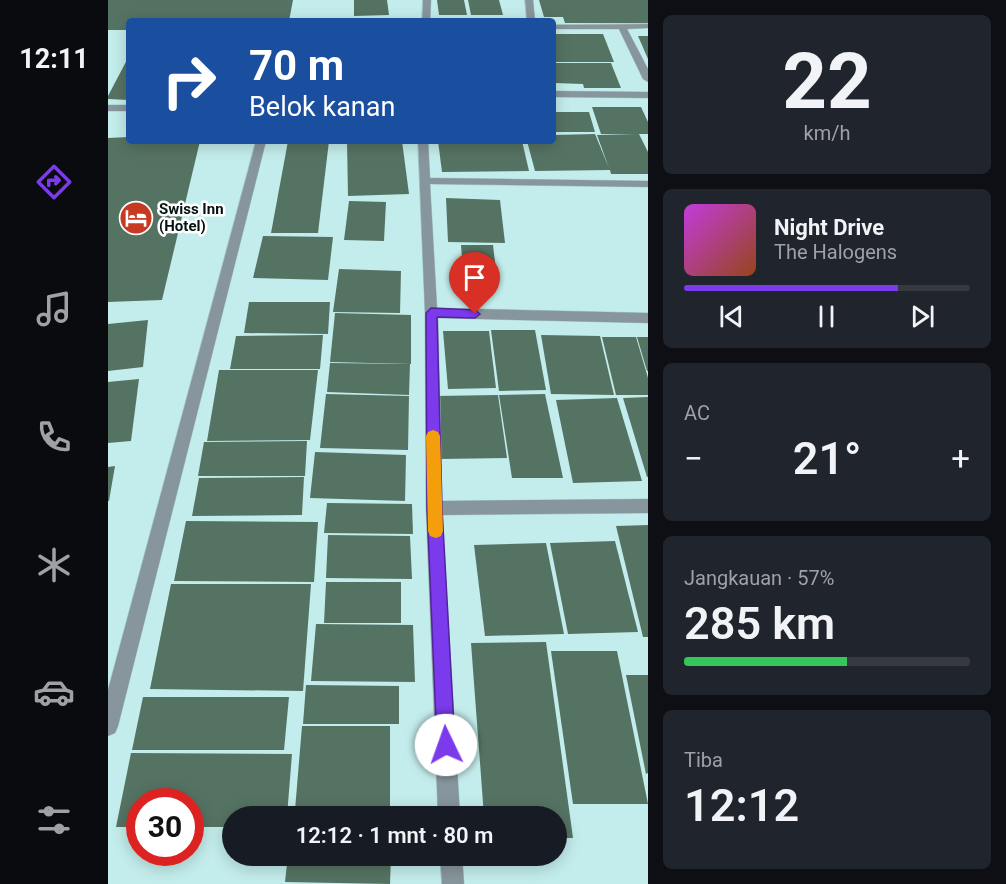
<!DOCTYPE html>
<html lang="id">
<head>
<meta charset="utf-8">
<style>
  :root { --surface:#171b24; --page:#20242c; --text:#f1f3f6; --muted:#9ea1a6; --line:#363941; --accent:#7c3aed }
  body { margin:0; font-family:Roboto,sans-serif; background:var(--page); color:var(--text); height:100vh; display:flex; flex-direction:column; font-size:22px; white-space:nowrap }
  * { box-sizing:border-box; margin:0 }
  p { font-size:20px; color:var(--muted) }
  .icon { flex:none; width:33px; height:33px; fill:none; stroke:currentColor; stroke-width:2; stroke-linecap:round; stroke-linejoin:round }
  .map { position:relative; flex:1; overflow:hidden }
  .side { display:flex; flex-direction:column; gap:15px; padding:15px; background:#0d0f14; width:358px }
  .side>* { flex:none }
  .banner { position:absolute; left:18px; top:18px; width:430px; height:126px; border-radius:6px; box-shadow:0 3px 15px #0003; background:#1a4fa0; color:#fff; overflow:hidden }
  .speed { position:absolute; left:18px; top:788px; display:flex; gap:12px; font-size:30px; font-weight:700; text-align:center }
  .speed>* { display:grid; place-content:center; width:78px; height:78px; border-radius:50%; background:var(--surface); box-shadow:0 3px 15px #0003; line-height:1 }
  .speed .limit { border:9px solid #d22; background:#fff; color:#111 }
  .pin { position:absolute; display:grid; place-items:center; width:51px; height:51px; color:#fff; margin:-62px -26px; border-radius:50% 50% 50% 0; rotate:-45deg; box-shadow:0 0 6px #0007 }
  .pin .icon { rotate:45deg }
  .me { position:absolute; width:66px; margin:-33px; rotate:357deg; stroke-linejoin:round; filter:drop-shadow(0 0 4px #0008) }
  .turn { display:flex; align-items:center; gap:21px; height:126px; padding:0 24px; font-size:27px }
  .turn .icon { width:78px; height:78px; stroke-width:2.5 }
  .turn b { display:block; font-size:42px; line-height:51px }
  .big { font-size:45px; font-weight:600; line-height:1.1 }
  .side .widget { flex:1; display:flex; flex-direction:column; justify-content:center; gap:9px; min-width:0; padding:0 21px; border-radius:9px; background:var(--page) }
  .side .dial { align-items:center; gap:0 }
  .dial b { font-size:78px; line-height:1 }
  .song { display:flex; align-items:center; gap:18px }
  .cover { width:72px; height:72px; border-radius:9px; background:linear-gradient(135deg,hsl(290 70% 55%),hsl(20 70% 35%)) }
  .played { height:6px; border-radius:3px; background:linear-gradient(90deg,var(--accent) 75%,var(--line) 75%) }
  .keys { display:flex; justify-content:space-around; direction:ltr }
  .heat { display:flex; justify-content:space-between; align-items:center; font-size:33px; direction:ltr }
  .charge { height:9px; border-radius:4px; background:linear-gradient(90deg,#34c759 57%,var(--line) 0) }
  .trip { position:absolute; left:114px; top:806px; width:345px; height:60px; border-radius:30px; background:var(--surface); box-shadow:0 3px 15px #0003; font-weight:600; line-height:60px; text-align:center }
  main { display:flex; flex:1; min-height:0 }
  .menu { display:flex; flex-direction:column; width:108px; justify-content:space-around; align-items:center; background:#090b0e; color:var(--muted) }
  .menu .icon { width:42px; height:42px }
  .menu .selected { color:var(--accent) }
  .menu b { font-size:27px; color:var(--text) }
  .map>svg:first-child { display:block }
</style>
</head>
<body>
<main>
<nav class="menu">
<b>12:11</b>
<svg class="icon selected" aria-label="directions" viewBox="0 0 24 24"><path d="M12 3l9 9-9 9-9-9zM9 14v-3h6M13 9l2 2-2 2"/></svg>
<svg class="icon" aria-label="music" viewBox="0 0 24 24"><path d="M9 18V5l10-2v13"/><circle cx="6" cy="18" r="3"/><circle cx="16" cy="16" r="3"/></svg>
<svg class="icon" aria-label="phone" viewBox="0 0 24 24"><path d="M5 4h4l2 5-3 2q2 4 5 5l2-3 5 2v4C11 20 4 13 5 4z"/></svg>
<svg class="icon" aria-label="climate" viewBox="0 0 24 24"><path d="M12 3v18M4 7l16 10M4 17L20 7"/></svg>
<svg class="icon" aria-label="car" viewBox="0 0 24 24"><path d="M5 17H2v-5l4-1 3-4h7l3 4 3 1v5h-3M9 17h6M6 11h13"/><circle cx="7" cy="17" r="2"/><circle cx="17" cy="17" r="2"/></svg>
<svg class="icon" aria-label="filters" viewBox="0 0 24 24"><path d="M4 7h16M4 17h16"/><circle cx="9" cy="7" r="2"/><circle cx="15" cy="17" r="2"/></svg>
</nav>
<div class="map">
<svg width="540" height="884" viewBox="0 0 540 884">
  <rect width="100%" height="100%" fill="#c3edec"/>
  <g fill="#557363">
    <path d="M0,0h185l-4,21h-160v9h-21z"/>
    <path d="M246,0h33l2,15 -35,1z"/>
    <path d="M329,0h27l3,15h-28z"/>
    <path d="M360,0h31l4,15h-32z"/>
    <path d="M431,0h109v23h-83l-2,-6h-19z"/>
    <path d="M446,34h49l11,28h-60z"/>
    <path d="M530,36h10v23z"/>
    <path d="M21,56v44l-21,-1v-3z"/>
    <path d="M446,63h57l10,25h-37l-1,-4 -29,-1z"/>
    <path d="M484,107h49l7,15v12h-9l9,18v22h-37l-1,-4 -75,1 -8,-30h27v-6l41,-1 14,34 -12,-33 39,-1h-35z"/>
    <path d="M446,112h35l6,20h-41z"/>
    <path d="M21,137v4h71l-38,159 -54,2v-164z"/>
    <path d="M180,141h41l-11,92h-47z"/>
    <path d="M239,141h55l7,53 -61,2z"/>
    <path d="M330,141h84l7,30 -87,1z"/>
    <path d="M338,198l54,2 5,43 -57,-1z"/>
    <path d="M241,201l37,1 -2,39 -40,-1z"/>
    <path d="M155,236l70,1 -5,43 -75,-2z"/>
    <path d="M353,245h32l3,25h-33z"/>
    <path d="M231,269l62,2 -1,42 -67,-1z"/>
    <path d="M141,302h81l-2,32 -84,-1z"/>
    <path d="M227,313l76,2v49l-81,-2z"/>
    <path d="M40,320l-5,47 -35,4v-47z"/>
    <path d="M383,330h44l11,60 -47,1z"/>
    <path d="M335,331h46l7,57 -48,1z"/>
    <path d="M215,335l-3,34h-90l6,-33z"/>
    <path d="M433,335l59,1 14,59 -63,-1z"/>
    <path d="M494,337h34l12,41v17h-32z"/>
    <path d="M529,337h11v34h-1z"/>
    <path d="M222,363l80,1 -1,31 -82,-3z"/>
    <path d="M111,370h99l-8,70 -103,1z"/>
    <path d="M31,379l-8,62 -23,2v-61z"/>
    <path d="M218,394l83,2 -1,54 -88,-2z"/>
    <path d="M437,394l18,84h-51l-13,-83z"/>
    <path d="M390,395l9,63 -67,1 -5,-63z"/>
    <path d="M540,397v80h-1l-24,-79z"/>
    <path d="M509,398l25,83 -69,2 -17,-83z"/>
    <path d="M199,441l-2,35h-107l6,-34z"/>
    <path d="M207,452l91,3 -1,46 -95,-3z"/>
    <path d="M7,466l-6,35h-1v-34z"/>
    <path d="M196,477l-2,38 -110,1 7,-38z"/>
    <path d="M219,503l85,1 1,30 -89,-1z"/>
    <path d="M78,521l132,1 -4,60 -140,-1z"/>
    <path d="M540,525v112h-5l-27,-111z"/>
    <path d="M220,535l82,1 2,43 -86,-1z"/>
    <path d="M507,541l23,91 -70,2 -18,-91z"/>
    <path d="M438,543l18,91 -79,2 -11,-91z"/>
    <path d="M218,582h75v41h-77z"/>
    <path d="M63,584h140l-8,107 -153,-2z"/>
    <path d="M208,624l97,1 2,57 -104,-1z"/>
    <path d="M438,642l27,196h-17v-22h-72l-13,-173z"/>
    <path d="M443,651h66l31,153h-75z"/>
    <path d="M518,675h22v98l-2,1z"/>
    <path d="M198,685l93,1v38h-96z"/>
    <path d="M35,697h146l-5,53h-152z"/>
    <path d="M194,726h88v85l-95,-1z"/>
    <path d="M23,753l161,1 -5,62h-55v11h-42v-26h-50v26h-24z"/>
    <path d="M180,855h103l-1,29 -105,-2z"/>
  </g>
  <g fill="none" stroke-linecap="round" stroke-linejoin="round">
    <defs>
      <g id="minor">
        <path d="M315,0h8l-1,21h-8z"/>
        <path d="M417,0h8l2,21h-8z"/>
        <path d="M540,24v4l-21,1 21,40v13l-5,-3 -24,-50h-65v-4z"/>
        <path d="M446,91l94,1v6l-94,-1z"/>
        <rect x="0" y="105" width="21" height="6"/>
        <path d="M148,141h10l-148,585 -3,7 -7,3v-46z"/>
        <path d="M310,141h10l2,37 218,3v6l-218,-3 7,124 211,5v10l-210,-5 4,183 206,-2v14l-206,2 18,301h-22l-12,-308 -1,-195z"/>
        <path d="M332,855h22l2,29h-22z"/>
      </g>
    </defs>
    <use href="#minor" stroke="#a4cac9" stroke-width="1"/>
    <use href="#minor" fill="#87969c" fill-rule="evenodd"/>
  </g>
  <path fill="#7c3aed" stroke="#51269a" stroke-width="1.5" d="M323,308l44,2 5,4 -5,4 -38,-1 5,191 13,237 -3,6 -6,3 -6,-3 -3,-6 -10,-237 -1,-195z"/>
  <path fill="#f59e0b" d="M325,430l5,2 2,4 3,95 -2,5 -5,2 -6,-2 -2,-5 -2,-95 2,-4z"/>
  <defs>
    <symbol id="hotel-disc" viewBox="-11 -11 22 22"><circle r="9.5" fill="#c53a20" stroke="#fff"/><path d="M-6-4.5h1.5V1H6V5H4.5V3h-9V5H-6ZM-4 0a1.8 1.8 0 1 1 3.6 0ZM.5 0V-2.5h3Q6-2.5 6 0Z" fill="#fff"/></symbol>
  </defs>
  <g fill-rule="evenodd">
    <use href="#hotel-disc" x="9" y="199" width="38" height="38"/>
  </g>
  <g text-anchor="middle" dominant-baseline="central" stroke-width="5" stroke-linejoin="round" paint-order="stroke">
    <g font-size="15" font-weight="bold" fill="#041212" stroke="#fff" text-anchor="start">
      <text x="51" y="209">Swiss Inn<tspan x="51" dy="17">(Hotel)</tspan></text>
    </g>
  </g>
</svg>
<div class="speed"><div class="limit">30</div></div>
<div class="pin" style="left:367px;top:314px;background:#d93025"><svg class="icon" aria-label="arrive" viewBox="0 0 24 24"><path d="M6 21V4h12l-3 4 3 4H6"/></svg></div>
<svg class="me" style="left:338px;top:745px" viewBox="-20 -20 40 40"><circle r="19" fill="#fff"/><path d="M0-13L10 11 0 6-10 11z" fill="#7c3aed"/></svg>
<div class="trip">12:12 · 1 mnt · 80 m</div>
<div class="banner">
<div class="turn"><svg class="icon" aria-label="right" viewBox="0 0 24 24"><path d="M7 20v-9h11M14 6l5 5-5 5"/></svg><div><b>70 m</b>Belok kanan</div></div>
</div>
</div>
<section class="side">
<div class="widget dial"><b>22</b><p>km/h</p></div>
<div class="widget">
<div class="song"><i class="cover"></i><div><b>Night Drive</b><p>The Halogens</p></div></div>
<div class="played"></div>
<div class="keys"><svg class="icon" aria-label="previous" viewBox="0 0 24 24"><path d="M18 5L8 12l10 7zM5 5v14"/></svg><svg class="icon" aria-label="pause" viewBox="0 0 24 24"><path d="M8 5v14M16 5v14"/></svg><svg class="icon" aria-label="next" viewBox="0 0 24 24"><path d="M6 5l10 7-10 7zM19 5v14"/></svg></div>
</div>
<div class="widget"><p>AC</p>
<div class="heat"><a>−</a><b class="big">21°</b><a>+</a></div>
</div>
<div class="widget"><p>Jangkauan · 57%</p><b class="big">285 km</b><div class="charge"></div></div>
<div class="widget"><p>Tiba</p><b class="big">12:12</b></div>
</section>
</main>
</body>
</html>
